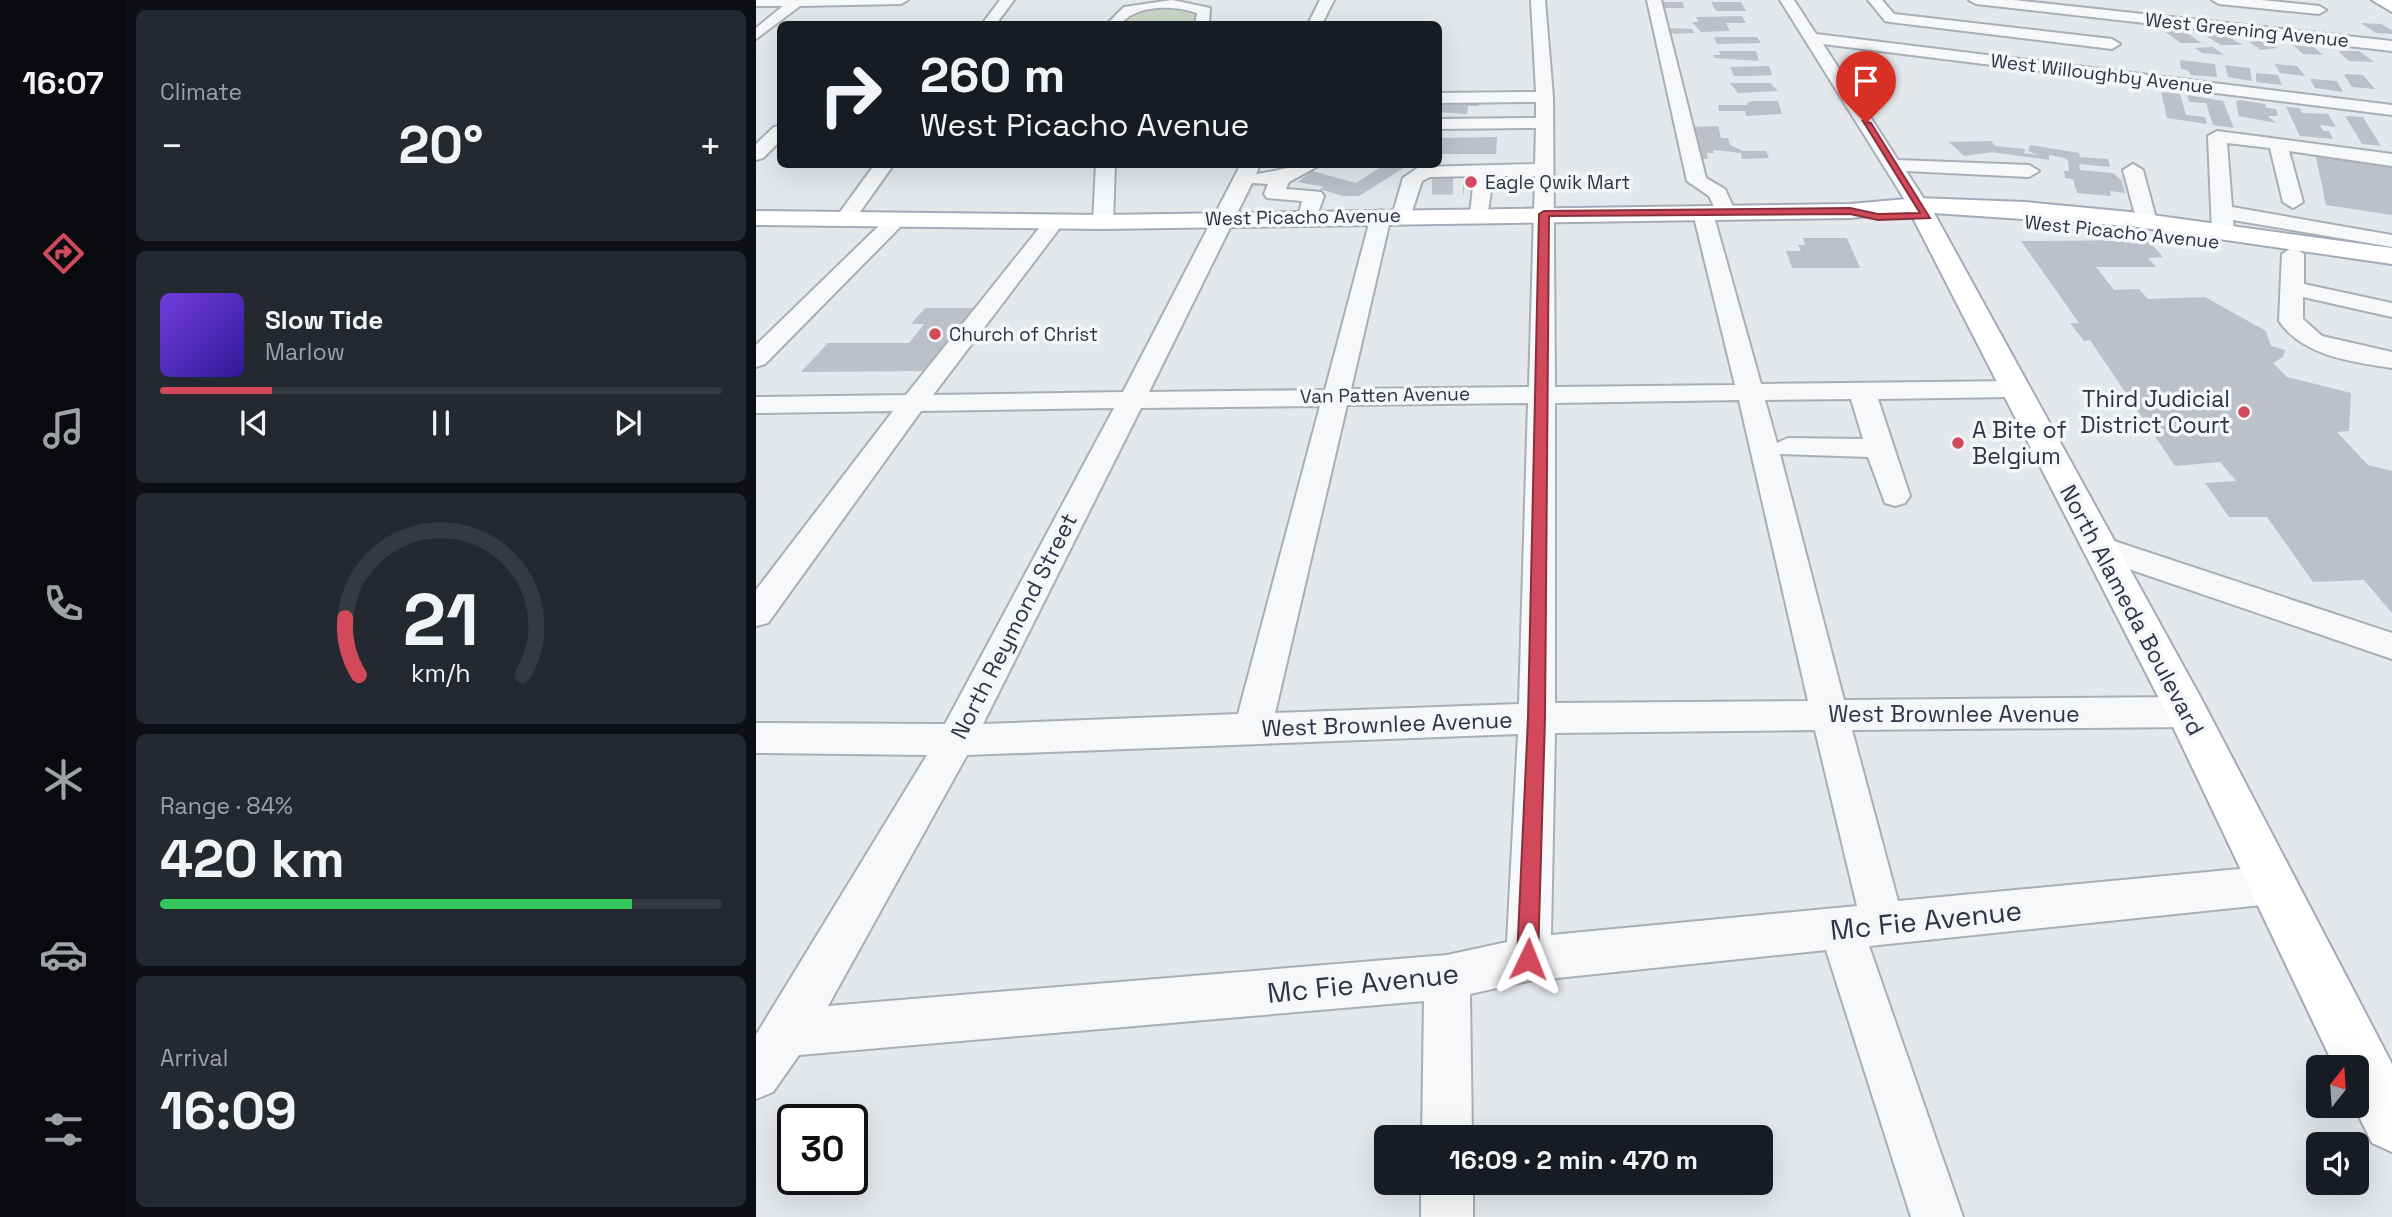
<!DOCTYPE html>
<html lang="en">
<head>
<meta charset="utf-8">
<style>
  :root { --surface:#171b24; --page:#242831; --text:#f1f3f6; --muted:#9ea1a6; --line:#363941; --accent:#d1495b }
  body { margin:0; font-family:"Space Grotesk",sans-serif; background:var(--page); color:var(--text); height:100vh; display:flex; flex-direction:column; font-size:26px; white-space:nowrap }
  * { box-sizing:border-box; margin:0 }
  p { font-size:23px; color:var(--muted) }
  .icon { flex:none; width:38px; height:38px; fill:none; stroke:currentColor; stroke-width:2; stroke-linecap:round; stroke-linejoin:round }
  .map { position:relative; flex:1; overflow:hidden }
  .drawer { display:flex; flex-direction:column; gap:10px; padding:10px; background:#0d0f14; width:630px }
  .drawer>* { flex:none }
  .top-card { position:absolute; left:21px; top:21px; width:665px; height:147px; border-radius:10px; box-shadow:0 7px 28px #0002; background:#171b24; color:var(--text); overflow:hidden }
  .needle { width:46px; rotate:17deg }
  .fabs { position:absolute; left:1550px; top:1055px; display:grid; gap:14px }
  .fabs a { display:grid; place-items:center; width:63px; height:63px; border-radius:10px; background:var(--surface); box-shadow:0 7px 28px #0002; font-size:35px }
  .speed { position:absolute; left:21px; top:1104px; display:flex; gap:14px; font-size:35px; font-weight:700; text-align:center }
  .speed>* { display:grid; place-content:center; width:91px; height:91px; border-radius:50%; background:var(--surface); box-shadow:0 7px 28px #0002; line-height:1 }
  .speed .limit { border:4px solid #111; border-radius:10px; background:#fff; color:#111 }
  .pin { position:absolute; display:grid; place-items:center; width:60px; height:60px; color:#fff; margin:-72px -30px; border-radius:50% 50% 50% 0; rotate:-45deg; box-shadow:0 0 7px #0007 }
  .pin .icon { rotate:45deg }
  .me { position:absolute; width:77px; margin:-38px; rotate:2deg; stroke-linejoin:round; filter:drop-shadow(0 0 5px #0008) }
  .turn { display:flex; align-items:center; gap:24px; height:147px; padding:0 28px; font-size:32px }
  .turn .icon { width:91px; height:91px; stroke-width:2.5 }
  .turn b { display:block; font-size:49px; line-height:60px }
  .big { font-size:52px; font-weight:600; line-height:1.1 }
  .drawer .tile { flex:1; display:flex; flex-direction:column; justify-content:center; gap:10px; min-width:0; padding:0 24px; border-radius:10px; background:var(--page) }
  .drawer .dial { align-items:center; gap:0 }
  .dial svg { height:182px; overflow:visible; fill:none; stroke:var(--line); stroke-width:7; stroke-linecap:round; text-anchor:middle }
  .dial text { fill:var(--text); stroke:none }
  .song { display:flex; align-items:center; gap:21px }
  .cover { width:84px; height:84px; border-radius:10px; background:linear-gradient(135deg,hsl(260 70% 55%),hsl(250 70% 35%)) }
  .played { height:7px; border-radius:4px; background:linear-gradient(90deg,var(--accent) 20%,var(--line) 20%) }
  .keys { display:flex; justify-content:space-around; direction:ltr }
  .heat { display:flex; justify-content:space-between; align-items:center; font-size:38px; direction:ltr }
  .charge { height:10px; border-radius:5px; background:linear-gradient(90deg,#34c759 84%,var(--line) 0) }
  .trip { position:absolute; left:618px; top:1125px; width:399px; height:70px; border-radius:10px; background:var(--surface); box-shadow:0 7px 28px #0002; font-weight:600; line-height:70px; text-align:center }
  main { display:flex; flex:1; min-height:0 }
  .tabs { display:flex; flex-direction:column; width:126px; justify-content:space-around; align-items:center; background:#090b0e; color:var(--muted) }
  .tabs .icon { width:49px; height:49px }
  .tabs .on { color:var(--accent) }
  .tabs b { font-size:32px; color:var(--text) }
  .map>svg:first-child { display:block }
</style>
</head>
<body>
<main>
<nav class="tabs">
<b>16:07</b>
<svg class="icon on" aria-label="directions" viewBox="0 0 24 24"><path d="M12 3l9 9-9 9-9-9zM9 14v-3h6M13 9l2 2-2 2"/></svg>
<svg class="icon" aria-label="music" viewBox="0 0 24 24"><path d="M9 18V5l10-2v13"/><circle cx="6" cy="18" r="3"/><circle cx="16" cy="16" r="3"/></svg>
<svg class="icon" aria-label="phone" viewBox="0 0 24 24"><path d="M5 4h4l2 5-3 2q2 4 5 5l2-3 5 2v4C11 20 4 13 5 4z"/></svg>
<svg class="icon" aria-label="climate" viewBox="0 0 24 24"><path d="M12 3v18M4 7l16 10M4 17L20 7"/></svg>
<svg class="icon" aria-label="car" viewBox="0 0 24 24"><path d="M5 17H2v-5l4-1 3-4h7l3 4 3 1v5h-3M9 17h6M6 11h13"/><circle cx="7" cy="17" r="2"/><circle cx="17" cy="17" r="2"/></svg>
<svg class="icon" aria-label="filters" viewBox="0 0 24 24"><path d="M4 7h16M4 17h16"/><circle cx="9" cy="7" r="2"/><circle cx="15" cy="17" r="2"/></svg>
</nav>
<section class="drawer">
<div class="tile"><p>Climate</p>
<div class="heat"><a>−</a><b class="big">20°</b><a>+</a></div>
</div>
<div class="tile">
<div class="song"><i class="cover"></i><div><b>Slow Tide</b><p>Marlow</p></div></div>
<div class="played"></div>
<div class="keys"><svg class="icon" aria-label="previous" viewBox="0 0 24 24"><path d="M18 5L8 12l10 7zM5 5v14"/></svg><svg class="icon" aria-label="pause" viewBox="0 0 24 24"><path d="M8 5v14M16 5v14"/></svg><svg class="icon" aria-label="next" viewBox="0 0 24 24"><path d="M6 5l10 7-10 7zM19 5v14"/></svg></div>
</div>
<div class="tile dial"><svg viewBox="0 0 100 80">
<path d="M14 69A42 42 0 1 1 86 69"/>
<path d="M14 69A42 42 0 0 1 8 44" stroke="#d1495b"/>
<text x="50" y="56" font-size="32" font-weight="700">21</text>
<text x="50" y="72" font-size="11">km/h</text>
</svg></div>
<div class="tile"><p>Range · 84%</p><b class="big">420 km</b><div class="charge"></div></div>
<div class="tile"><p>Arrival</p><b class="big">16:09</b></div>
</section>
<div class="map">
<svg width="1636" height="1217" viewBox="0 0 1636 1217">
  <rect width="100%" height="100%" fill="#e4e7ec"/>
  <path fill="#c9d6c5" d="M401,4l39,8 -3,12h-70l4,-12z"/>
  <g fill="#bbc0ca">
    <path d="M904,2h23l1,6h-23z"/>
    <path d="M955,2h30l5,9h-30z"/>
    <path d="M986,16l4,7h-20l4,8 -29,1 -9,-10h6l-2,-5z"/>
    <path d="M1605,23l20,1 11,6v4l-16,-1z"/>
    <path d="M910,28l26,1 2,4 -26,1z"/>
    <path d="M1427,30l18,13h-20l-17,-12z"/>
    <path d="M1447,34h20l20,11h-22z"/>
    <path d="M958,37h43l4,6 -44,1z"/>
    <path d="M1509,40l12,8 -16,2 -12,-8z"/>
    <path d="M1537,45l21,2 9,8 -20,-1z"/>
    <path d="M1457,47l11,8 -22,-2 -7,-5z"/>
    <path d="M963,51h37l3,10 -45,-3v-3h6z"/>
    <path d="M1582,51h21l15,11 -25,-1z"/>
    <path d="M1424,60l35,4 2,13 -26,-2 -4,-5 -6,-1z"/>
    <path d="M1519,64l22,2 8,10 -25,-3z"/>
    <path d="M1469,65l25,3 2,13 -24,-4z"/>
    <path d="M1013,66l3,9 -22,1h-16l-4,-9z"/>
    <path d="M1500,73l22,2 4,10 -26,-3z"/>
    <path d="M1591,74l16,1 12,14 -23,-2 -8,-12z"/>
    <path d="M1554,79l27,2 6,11 -28,-4z"/>
    <path d="M974,83h40l8,8 -40,2z"/>
    <path d="M1405,92l19,2 6,21 19,2 2,7 -40,-6z"/>
    <path d="M1431,95l36,6 11,27 -21,-3 -7,-22 -17,-1z"/>
    <path d="M1483,100l26,4 1,4 10,1 2,7h-10l8,7 -37,-7 -3,-14z"/>
    <path d="M997,101h25l4,13 -36,2 -1,-5h-26l-1,-6h29v-2z"/>
    <path d="M723,103l-1,3h-10l-1,8 -29,-2v-8z"/>
    <path d="M1530,107l14,1 2,5 26,1 8,13 -16,-2 3,6h6l4,8 -33,-3z"/>
    <path d="M1589,116l18,1 18,29 -19,-2z"/>
    <path d="M962,126l3,12h7l2,7 13,6h23l3,7 -27,1 -1,-6 -28,-3 1,3h-7l1,6h-11l-7,-32z"/>
    <path d="M741,137l-1,17h-58v-16z"/>
    <path d="M1235,141l4,5 30,3 -1,4 14,2 -10,-4 2,-6 49,8 1,4 28,2 2,8 -31,-3 1,6 33,3 9,8 3,12 -15,-2 1,5 -34,-3 -4,-14 -8,-1 -1,-7h5l-1,-11 -7,-3 -12,-2v5l-57,-8 -28,4 -15,-14z"/>
    <path d="M1559,152l77,11v52l-66,-10z"/>
    <path d="M630,164h24l-51,32h-16l-23,-7 5,-2 -27,-5 14,-11 44,12z"/>
    <path d="M1047,238h44l13,30h-68l-6,-17h15l-3,-6h7z"/>
    <path d="M1392,240l15,17 -15,1 8,9h-60l18,23 25,-1 9,10 57,-2 61,34 5,15 14,4 -2,7 -10,6 14,14 64,16 -2,38 -12,1 31,33 24,6v142l-28,-33 -51,2 -46,-65h-38l-24,-34 31,-2 -16,-19 -45,4 -85,-126 -6,1 -14,-18h9l-58,-82z"/>
    <path d="M169,308h49l-51,63 -122,1 27,-29h81l15,-19h-13z"/>
  </g>
  <g fill="none" stroke-linecap="round" stroke-linejoin="round">
    <path stroke="#bfc3cb" stroke-width="21" stroke-dasharray="21 10" stroke-linecap="butt" d="M676,184h32"/>
    <defs>
      <g id="minor">
        <path d="M0,0h152l-7,4 -101,2 -44,33v-11l27,-22h-27z"/>
        <path d="M244,0h14l-18,24h-14z"/>
        <path d="M416,0l38,8 -1,16h-14l2,-11c-22,-8 -61,-9 -76,11h-14l17,-17z"/>
        <path d="M564,0h14l-12,24h-14z"/>
        <path d="M775,0h14l8,97 2,290 180,-2 -42,-172 10,-6 10,6 48,171 252,-3 9,2 4,6 -4,6 -9,2 -135,2 32,97 -5,7 -10,3 -10,-3 -17,-46 -88,-3 64,246 343,-3 13,5 5,10 -5,10 -13,5 -335,3 46,171 373,-35 15,5 6,14 -6,14 -15,5 -402,42 94,271h-52l-85,-267 -298,31 -58,13 2,144h-50l2,-137 -625,54 -26,37 -17,7v-64l171,-280 -171,-2v-30l189,1 169,-316 -193,3 -153,212 -12,3v-36l137,-179 -137,2v-16l150,-2 142,-178 7,-2 10,6 -132,174 190,-3 118,-228h19l-4,10c23,-3 43,-10 66,-10l-33,18 -3,7 35,3 3,4 -9,25h-14l-3,-4 4,-16 -35,-3 -3,-4 4,-10 -16,-1 -103,209 176,-2 46,-174 10,-6 10,6 -40,173 178,-2 6,-211h-42l-6,43 -7,2 -10,-6 4,-39 -44,1 -8,4 -13,39h-14l-3,-4 11,-38 16,-11 116,-3 1,-36 -98,1v-10l98,-1v-16l-98,1v-10l98,-1zM1095,399l12,40 -75,-1 -11,5 -12,-43zM983,400l69,301 -253,2v-300zM772,403l-9,301 -244,9 72,-308zM564,406l-82,308 -255,10 158,-316zM1059,730l42,176 -306,29 4,-202zM762,734l-11,208 -60,13 -619,51 139,-251z"/>
        <path d="M891,0h14l45,178 19,11 11,24 -3,4h-14l-10,-21 -22,-15z"/>
        <path d="M1024,0h14l22,34 576,71v10l-569,-71 75,116 131,5 10,6 -10,6 -123,-6 22,34 -10,6 -10,-6z"/>
        <path d="M1112,0h14l12,14 218,25 8,5 -8,5 -222,-27 -5,-1z"/>
        <path d="M1213,0h45l378,41v10l-416,-47z"/>
        <path d="M1456,0h49l58,6 7,4 -7,4 -100,-10z"/>
        <path d="M24,126v15l-17,17 -7,2v-16l18,-17z"/>
        <path d="M1461,131l175,23v12l-103,-15 14,51 -10,6 -10,-6 -13,-54 -43,-5 5,64 160,28v12l-159,-27 1,12 -4,4h-14l-4,-4 -4,-96z"/>
        <path d="M119,164h19l-42,59h-14l-3,-4z"/>
        <path d="M340,164h19l-2,58 -10,6 -10,-6z"/>
        <path d="M1377,164l10,6 14,52 -3,4h-14l-3,-4 -14,-52z"/>
        <path d="M140,214l10,6 -3,4 -138,140 -9,3v-22l133,-129z"/>
        <path d="M1537,247l11,7v30l88,19v14l-89,-20v22l19,17 70,16v16c-39,-6 -89,-12 -113,-47l3,-67z"/>
        <path d="M1346,537l290,96v26l-301,-103 -5,-8 5,-8z"/>
        <rect x="665" y="1183" width="52" height="34"/>
      </g>
      <g id="major">
        <path d="M1616,0h20v12z"/>
        <path d="M1162,198l107,4 105,10 262,36v16l-262,-38 -196,-13 268,487 190,364v88l-20,-9 -18,-37h3v-38h-22l-169,-356 -256,-500 -60,6 -747,11 -347,-4v-14l347,4 747,-11z"/>
      </g>
    </defs>
    <use href="#minor" stroke="#a9aeb7" stroke-width="4"/>
    <use href="#major" stroke="#a3abb8" stroke-width="4"/>
    <use href="#minor" fill="#f7f8fa" fill-rule="evenodd"/>
    <use href="#major" fill="#fff" fill-rule="evenodd"/>
  </g>
  <path fill="#d1495b" stroke="#882f3b" stroke-width="2" d="M1107,121l8,2 59,95 -52,2 -28,-6 -301,2 -4,502 -7,241 -3,8 -7,3 -8,-3 -3,-8 11,-241 11,-504 5,-3 306,-3 28,6 42,-1z"/>
  <g fill="#d1495b" stroke="#f4f6f9" stroke-width="2.5">
    <circle cx="715" cy="182" r="7"/>
    <circle cx="179" cy="334" r="7"/>
    <circle cx="1488" cy="412" r="7"/>
    <circle cx="1202" cy="443" r="7"/>
  </g>
  <g text-anchor="middle" dominant-baseline="central" stroke-width="7" stroke-linejoin="round" paint-order="stroke">
    <g font-size="19" fill="#2b3445" stroke="#f4f6f9">
      <text transform="translate(1491 30) rotate(6)">West Greening Avenue</text>
      <text transform="translate(1346 74) rotate(7)">West Willoughby Avenue</text>
      <text transform="translate(547 217) rotate(-1)">West Picacho Avenue</text>
      <text transform="translate(1366 232) rotate(6)">West Picacho Avenue</text>
      <text transform="translate(629 395) rotate(-1)">Van Patten Avenue</text>
    </g>
    <g font-size="19" fill="#2b3445" stroke="#f4f6f9" text-anchor="start">
      <text x="729" y="182">Eagle Qwik Mart</text>
      <text x="193" y="334">Church of Christ</text>
    </g>
    <g font-size="23" fill="#2b3445" stroke="#f4f6f9" text-anchor="end">
      <text x="1474" y="399">Third Judicial<tspan x="1474" dy="26">District Court</tspan></text>
      <text x="1216" y="430" text-anchor="start">A Bite of<tspan x="1216" dy="26">Belgium</tspan></text>
    </g>
    <g font-size="23" fill="#2b3445" stroke="#f4f6f9">
      <text transform="translate(1376 610) rotate(62)">North Alameda Boulevard</text>
      <text transform="translate(258 626) rotate(-63)">North Reymond Street</text>
      <text x="1198" y="714">West Brownlee Avenue</text>
      <text transform="translate(631 724) rotate(-2)">West Brownlee Avenue</text>
    </g>
    <g font-size="28" fill="#2b3445" stroke="#f4f6f9">
      <text transform="translate(1170 920) rotate(-6)">Mc Fie Avenue</text>
      <text transform="translate(607 983) rotate(-6)">Mc Fie Avenue</text>
    </g>
  </g>
</svg>
<div class="fabs">
<a><svg class="needle" viewBox="-14 -14 28 28"><path d="M0-13l5 13h-10z" fill="#e53935"/><path d="M0 13l5-13h-10z" fill="#9ea1a6"/></svg></a>
<a><svg class="icon" aria-label="sound" viewBox="0 0 24 24"><path d="M4 9h4l5-4v14l-5-4H4zM17 9q2 3 0 6"/></svg></a>
</div>
<div class="speed"><div class="limit">30</div></div>
<div class="pin" style="left:1110px;top:123px;background:#d93025"><svg class="icon" aria-label="arrive" viewBox="0 0 24 24"><path d="M6 21V4h12l-3 4 3 4H6"/></svg></div>
<svg class="me" style="left:772px;top:959px" viewBox="-20 -20 40 40"><path d="M0-17L14 15 0 8-14 15z" fill="#d1495b" stroke="#fff" stroke-width="4"/></svg>
<div class="trip">16:09 · 2 min · 470 m</div>
<div class="top-card">
<div class="turn"><svg class="icon" aria-label="right" viewBox="0 0 24 24"><path d="M7 20v-9h11M14 6l5 5-5 5"/></svg><div><b>260 m</b>West Picacho Avenue</div></div>
</div>
</div>
</main>
</body>
</html>
